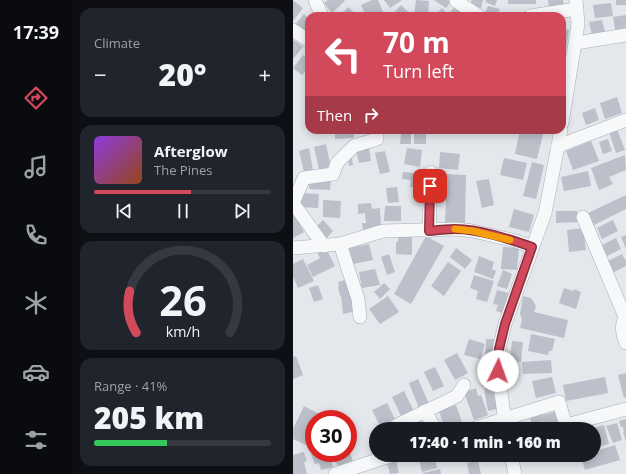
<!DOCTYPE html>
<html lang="en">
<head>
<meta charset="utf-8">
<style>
  :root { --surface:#171b24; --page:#20242c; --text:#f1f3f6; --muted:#9ea1a6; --line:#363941; --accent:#d1495b }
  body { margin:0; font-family:"Open Sans",sans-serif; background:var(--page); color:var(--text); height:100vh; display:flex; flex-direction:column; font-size:15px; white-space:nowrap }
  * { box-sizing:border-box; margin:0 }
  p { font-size:13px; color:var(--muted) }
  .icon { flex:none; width:22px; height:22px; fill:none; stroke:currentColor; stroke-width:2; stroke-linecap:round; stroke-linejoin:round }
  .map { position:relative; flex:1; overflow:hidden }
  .drawer { display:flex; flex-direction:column; gap:8px; padding:8px; background:#0d0f14; width:221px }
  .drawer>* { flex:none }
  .guide { position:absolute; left:12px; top:12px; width:261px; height:122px; border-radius:12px; box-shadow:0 2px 10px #0003; background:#d1495b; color:#fff; overflow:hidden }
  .speed { position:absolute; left:12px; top:410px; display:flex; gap:8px; font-size:20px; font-weight:700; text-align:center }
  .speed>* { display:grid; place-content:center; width:52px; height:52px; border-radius:50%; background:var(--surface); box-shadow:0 2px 10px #0003; line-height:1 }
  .speed .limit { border:6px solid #d22; background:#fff; color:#111 }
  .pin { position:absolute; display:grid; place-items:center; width:34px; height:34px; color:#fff; margin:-17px; border-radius:8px; box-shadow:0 2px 6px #0006 }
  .me { position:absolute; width:44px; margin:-22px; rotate:3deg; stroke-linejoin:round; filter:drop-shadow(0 0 3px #0008) }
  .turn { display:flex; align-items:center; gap:14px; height:84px; padding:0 12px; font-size:18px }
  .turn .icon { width:52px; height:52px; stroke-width:2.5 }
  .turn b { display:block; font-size:28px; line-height:34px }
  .then { display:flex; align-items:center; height:38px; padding:0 12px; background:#0003; gap:8px; font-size:15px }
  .big { font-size:30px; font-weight:800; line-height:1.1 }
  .drawer .card { flex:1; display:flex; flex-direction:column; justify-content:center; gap:6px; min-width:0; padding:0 14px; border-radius:12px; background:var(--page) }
  .drawer .dial { align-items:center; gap:0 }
  .dial svg { height:104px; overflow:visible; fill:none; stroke:var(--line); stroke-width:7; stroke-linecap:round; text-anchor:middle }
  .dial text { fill:var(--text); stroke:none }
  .song { display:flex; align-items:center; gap:12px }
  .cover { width:48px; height:48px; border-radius:6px; background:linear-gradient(135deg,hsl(270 70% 55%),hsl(20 70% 35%)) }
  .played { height:4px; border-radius:2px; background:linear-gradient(90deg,var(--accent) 55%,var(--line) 55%) }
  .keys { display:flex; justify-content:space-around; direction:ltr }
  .heat { display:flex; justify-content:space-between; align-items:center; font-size:22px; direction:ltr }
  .charge { height:6px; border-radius:3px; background:linear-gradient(90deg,#34c759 41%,var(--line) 0) }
  .trip { position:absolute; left:76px; top:422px; width:232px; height:40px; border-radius:20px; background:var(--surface); box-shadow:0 2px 10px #0003; font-weight:800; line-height:40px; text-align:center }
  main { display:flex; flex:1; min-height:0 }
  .tab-bar { display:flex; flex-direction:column; width:72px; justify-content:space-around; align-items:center; background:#090b0e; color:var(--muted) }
  .tab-bar .icon { width:28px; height:28px }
  .tab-bar .current { color:var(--accent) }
  .tab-bar b { font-size:18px; color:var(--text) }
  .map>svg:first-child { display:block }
</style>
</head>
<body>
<main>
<nav class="tab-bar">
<b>17:39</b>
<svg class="icon current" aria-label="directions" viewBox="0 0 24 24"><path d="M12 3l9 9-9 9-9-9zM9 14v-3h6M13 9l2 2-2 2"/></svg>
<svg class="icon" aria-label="music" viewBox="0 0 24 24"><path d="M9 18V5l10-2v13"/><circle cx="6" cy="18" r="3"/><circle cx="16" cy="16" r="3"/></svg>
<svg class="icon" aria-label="phone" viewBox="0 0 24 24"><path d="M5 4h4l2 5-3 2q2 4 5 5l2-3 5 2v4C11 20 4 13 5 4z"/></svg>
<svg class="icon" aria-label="climate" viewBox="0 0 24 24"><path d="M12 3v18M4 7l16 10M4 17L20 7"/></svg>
<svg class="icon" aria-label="car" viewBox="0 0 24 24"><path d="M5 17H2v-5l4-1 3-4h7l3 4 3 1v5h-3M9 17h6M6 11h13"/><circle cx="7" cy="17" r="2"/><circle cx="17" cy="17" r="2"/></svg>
<svg class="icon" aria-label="filters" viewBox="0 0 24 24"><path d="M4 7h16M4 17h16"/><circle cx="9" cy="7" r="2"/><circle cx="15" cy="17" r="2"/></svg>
</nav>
<section class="drawer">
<div class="card"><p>Climate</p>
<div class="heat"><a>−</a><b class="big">20°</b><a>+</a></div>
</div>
<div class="card">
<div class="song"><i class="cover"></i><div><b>Afterglow</b><p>The Pines</p></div></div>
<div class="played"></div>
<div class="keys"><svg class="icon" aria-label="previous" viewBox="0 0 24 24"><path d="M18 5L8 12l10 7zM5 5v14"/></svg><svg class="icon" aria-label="pause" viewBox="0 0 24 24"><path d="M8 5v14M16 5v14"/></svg><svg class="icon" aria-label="next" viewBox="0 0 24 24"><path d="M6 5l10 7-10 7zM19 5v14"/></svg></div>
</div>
<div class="card dial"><svg viewBox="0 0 100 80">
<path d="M14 69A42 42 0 1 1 86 69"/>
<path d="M14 69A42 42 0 0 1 9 37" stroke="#d1495b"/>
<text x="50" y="56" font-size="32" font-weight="700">26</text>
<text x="50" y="72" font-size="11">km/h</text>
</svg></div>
<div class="card"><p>Range · 41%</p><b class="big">205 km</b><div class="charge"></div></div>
</section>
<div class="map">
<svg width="333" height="474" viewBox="0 0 333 474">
  <rect width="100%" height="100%" fill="#e4e7ec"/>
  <g fill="#bbc0ca">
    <path d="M35,0h16l1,1 -13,12 -8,-10z"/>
    <path d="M79,0h6l5,12 -9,4h-8l-5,-11z"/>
    <path d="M91,0h18l-12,8z"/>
    <path d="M123,0l13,1 -1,15h-14z"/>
    <path d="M141,0h16l1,1 -5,7z"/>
    <path d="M179,0h11l-2,8 -11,-3z"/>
    <path d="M193,0h11l-2,6 -10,-4z"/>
    <rect x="215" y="0" width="28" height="4"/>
    <path d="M255,0h15l1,7 -15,3z"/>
    <rect x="323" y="0" width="10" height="5"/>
    <path d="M1,1l9,7 -10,13v-19z"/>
    <path d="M318,3l2,13 -18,2 -2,-13z"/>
    <path d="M108,5l9,9 -2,2h-17z"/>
    <path d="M164,5l11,10 -1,1h-13l-4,-4z"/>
    <path d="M195,6l12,3 -3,7h-13z"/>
    <path d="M55,7l10,9h-18z"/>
    <path d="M149,8l7,8h-15z"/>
    <path d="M11,14l5,5v11l-3,4 -11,-9z"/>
    <path d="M333,15v17l-10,2 -3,-17z"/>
    <path d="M309,20l3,12 -13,3 -3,-13z"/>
    <path d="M269,29l7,1 -3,19h-4z"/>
    <path d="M1,40l9,7 -10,12v-18z"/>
    <path d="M10,55l6,5v7l-7,8 -9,-7z"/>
    <path d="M324,97l5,16 -17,6 -5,-16z"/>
    <path d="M302,108l4,12 -13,5 -4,-12z"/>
    <path d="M324,129l8,21 -9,3 -7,-21z"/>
    <path d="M42,130h19v8l-19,1z"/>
    <path d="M88,130h11v4l-11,-1z"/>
    <path d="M227,130h24l-7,29 -22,-5z"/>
    <rect x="121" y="131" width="12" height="13"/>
    <path d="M108,133l10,1v10h-11z"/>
    <path d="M315,139l4,12 -9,3 -4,-12z"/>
    <path d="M298,141l8,20 -26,9 -7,-19z"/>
    <path d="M33,144l5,24 -12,2 -5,-23z"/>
    <path d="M76,147l2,14 -12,2 -3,-13z"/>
    <path d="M16,148l4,23 -9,1 -5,-21z"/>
    <path d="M114,148l15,2 -2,17 -16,-3z"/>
    <path d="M92,151l5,21 -10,2 -5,-21z"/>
    <path d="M147,152l20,2 -2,16 -19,-2z"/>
    <path d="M332,155l1,15 -17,7 4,7 -14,6 -8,-22z"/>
    <path d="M59,158l1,7 -4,1 -1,-7z"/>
    <path d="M211,158l23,5 -4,17 -23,-5z"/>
    <path d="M239,162l12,3 -8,34 -13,-3z"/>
    <path d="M295,171l3,15 -27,5 -3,-14z"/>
    <path d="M110,172l23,2 -1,10h-2v4l-13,-1 1,-7 -9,-1z"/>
    <path d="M154,174l19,1 -1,48 -20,-1z"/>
    <path d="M17,179l21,1 -1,10 -21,-1z"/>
    <path d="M196,179l5,26 -12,3 -6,-27z"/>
    <path d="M104,187l2,15 -11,1 -2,-15z"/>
    <path d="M8,193l18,1 -1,14 -17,-1z"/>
    <path d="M333,195v14l-32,16 -6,-12z"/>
    <path d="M30,200l18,1 -1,17 -17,-1z"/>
    <path d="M78,203l1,6 8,-1 1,21 -18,2 -1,-8h4l-1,-10 -7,1v-10z"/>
    <path d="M92,206h16v15h-17z"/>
    <path d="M221,209l20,6 -5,17 -20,-5z"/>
    <path d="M263,211h21v11l-21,1z"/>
    <path d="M0,212l11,20 -11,6z"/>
    <path d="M30,220l10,11 -7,8 -11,-11z"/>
    <path d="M320,220l5,11 -16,8 -5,-11z"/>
    <path d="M290,228l3,22 -17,2 -2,-22z"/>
    <path d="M106,234h13v21l-16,-1v-12h2z"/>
    <path d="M333,235v14l-5,-12z"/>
    <path d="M133,236l18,10 -33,58 -17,-10z"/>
    <path d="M323,238l5,11 -14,7 -5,-11z"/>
    <path d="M76,244l4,16 -20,4 -4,-16z"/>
    <path d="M210,247l16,1 -2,22 -16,-1z"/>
    <path d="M33,248l9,18 -22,11 -6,-12 13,-7 -3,-6z"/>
    <path d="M163,248l16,12 -7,9 -15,-12z"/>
    <path d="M96,254l6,18 -8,3 -6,-18z"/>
    <path d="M329,254l4,7v5l-16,8 -6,-11z"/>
    <path d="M186,256l15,6 -2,7 4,2 -3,8 -19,-7z"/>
    <path d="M10,259l11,22 -16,7 -5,-11v-13z"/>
    <path d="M155,262l13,9 -17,25 -13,-10z"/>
    <path d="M82,269l5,16 -18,3 -3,-16z"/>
    <path d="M210,270l9,4 -5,15 -10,-3z"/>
    <path d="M181,275l20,6 -7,21 -11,-3 2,-8 -8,-3z"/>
    <path d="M56,279l7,32 -13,3 -2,-19 -1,1 -2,-9h1l-1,-5z"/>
    <path d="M91,283l6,6 -10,10 -6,-7z"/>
    <path d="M25,285l5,14 -9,3 -5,-14z"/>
    <path d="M271,288l9,3 1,-2 7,3 -5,17 -17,-6z"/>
    <path d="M204,290l12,3 -7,20 -6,-2 2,-6 -5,-1z"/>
    <path d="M95,296l11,16 -19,12 -11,-15z"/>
    <path d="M230,296l8,2 5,8 -2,6 34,8 -4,18 -44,-10 2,-8 -2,-6z"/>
    <path d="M238,334l24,5 -3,12h-3l-1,4 -20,-4z"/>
    <path d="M176,339l16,5 -5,15 -16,-4z"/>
    <path d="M193,339h8l-2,26h-7z"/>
    <path d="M219,341l11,1 -2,20 -11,-1z"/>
    <path d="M164,353l11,20 -13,7 -11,-20z"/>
    <path d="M3,356l7,19 -10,4v-22z"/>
    <path d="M258,360l1,13 -29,1 -1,-12z"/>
    <path d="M142,367l9,19 -11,5 -9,-19z"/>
    <path d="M199,370l2,16 -12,1 -1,-16z"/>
    <path d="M333,373v24l-2,1 -6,-23z"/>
    <path d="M259,377l4,16 -20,5 -4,-17z"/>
    <path d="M312,377l3,16 -42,8 -3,-16z"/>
    <path d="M125,379l11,25 -10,4 -10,-25z"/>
    <path d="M199,387l5,22 -9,2 -4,-23z"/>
    <path d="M183,388l2,8 3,-1 7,20 -14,5 -10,-28z"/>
    <path d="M111,391l10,21 -12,6 -10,-21z"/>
    <path d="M94,403l8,16 -15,7 -8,-16z"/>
    <path d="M163,405l7,20 -13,4h-5l-6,-18z"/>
    <path d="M11,406l17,9 -2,4h-5v10l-8,16 -13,-6v-10z"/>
    <path d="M249,410l1,5 14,-4 12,18h-26l3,-1 -2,-7 -12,4 -3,-11z"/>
    <path d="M333,419v23l-3,-10h1l-1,-5h-2l-2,-6z"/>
    <path d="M324,423l5,17 -9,3 -7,-17z"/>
    <path d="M311,425l5,19 -12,3 -3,-11v-8z"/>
    <path d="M322,445l5,15 -35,10 -3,-10 5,-1 -1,-2 14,-5 -1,-2z"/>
    <path d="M55,446l5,16 -15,5 -5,-14h15z"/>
    <path d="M11,452l3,9 -3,1 3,12h-14v-19z"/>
    <path d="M21,453h15l4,14 -12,3 -2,-7 -4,1 -4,-10z"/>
    <path d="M125,455h16l3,13 -15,4z"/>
    <path d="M258,455h20l-18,6z"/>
    <path d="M103,460l3,13 -9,1 -3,-11z"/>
    <path d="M185,461l3,13h-12l-2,-11z"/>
    <path d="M147,469l1,5h-18v-1z"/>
  </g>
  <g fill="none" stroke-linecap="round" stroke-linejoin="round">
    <defs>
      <g id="minor">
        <path d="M22,0l7,16"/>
        <path d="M163,1l23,15"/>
        <path d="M237,16l47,-7"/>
        <path d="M0,30l13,9 3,-2"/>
        <path d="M283,43l50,-8"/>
        <path d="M269,123l16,-99 -2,-24"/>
        <path d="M265,146l68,-26"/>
        <path d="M290,217l42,100"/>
        <path d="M136,231l2,-59"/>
        <path d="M47,244l18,55 2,18"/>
        <path d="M31,246l-31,-43 11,-25 29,-4 4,-11 17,-17 23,-7v-9"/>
        <path d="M0,248l47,-4 43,-13 73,-2 17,2 43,10 16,6"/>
        <path d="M333,316c-5,8 -4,18 0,27"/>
        <path d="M132,411l10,18"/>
        <path d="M104,425l60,-29 7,-11"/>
        <path d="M179,429l87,-27 6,21 5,1 56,-15"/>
        <path d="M213,429l-8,-58 1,-22 6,-25 40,-111 16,-83"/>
        <path d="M218,455l4,19"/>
        <path d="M42,474l58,-19"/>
      </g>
    </defs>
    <use href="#minor" stroke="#a9aeb7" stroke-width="14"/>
    <use href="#minor" stroke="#f7f8fa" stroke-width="13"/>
  </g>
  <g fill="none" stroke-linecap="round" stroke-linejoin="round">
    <defs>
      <path id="route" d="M137,186l-1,45c9,-1 17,-2 26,-2 24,0 54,10 77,18l-27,77 -6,25 -1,22"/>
    </defs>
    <use href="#route" stroke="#882f3b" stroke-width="10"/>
    <use href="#route" stroke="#d1495b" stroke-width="7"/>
    <path stroke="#f59e0b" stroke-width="7" d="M162,229l18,2 37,9"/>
  </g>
</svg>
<div class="speed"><div class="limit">30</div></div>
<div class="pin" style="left:137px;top:186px;background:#d93025"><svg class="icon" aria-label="arrive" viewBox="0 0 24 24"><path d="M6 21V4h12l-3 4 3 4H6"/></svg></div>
<svg class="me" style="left:205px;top:371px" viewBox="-20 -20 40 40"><circle r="19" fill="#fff"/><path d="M0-13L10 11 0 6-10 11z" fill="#d1495b"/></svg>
<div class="trip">17:40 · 1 min · 160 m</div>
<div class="guide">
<div class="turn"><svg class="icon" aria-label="left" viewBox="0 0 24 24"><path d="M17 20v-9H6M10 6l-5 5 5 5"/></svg><div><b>70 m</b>Turn left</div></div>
<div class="then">Then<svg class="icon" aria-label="right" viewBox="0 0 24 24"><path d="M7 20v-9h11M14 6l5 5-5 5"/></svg></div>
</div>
</div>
</main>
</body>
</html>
